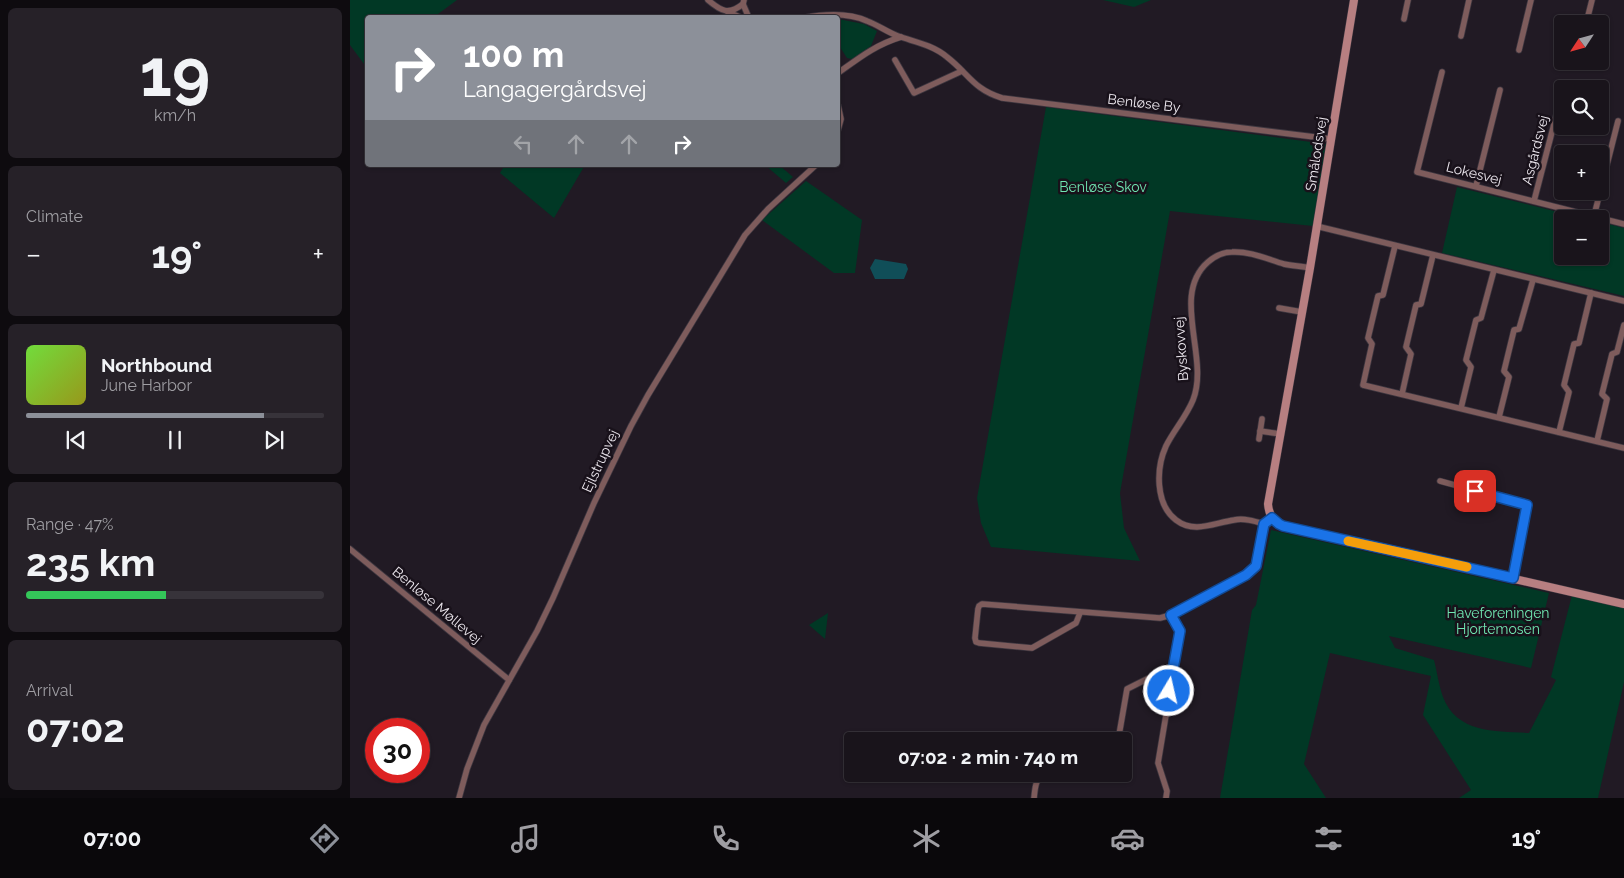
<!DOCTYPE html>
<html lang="en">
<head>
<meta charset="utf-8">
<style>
  :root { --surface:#19141b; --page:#262128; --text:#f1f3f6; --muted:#9f9ea3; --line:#37333a; --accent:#8c9099 }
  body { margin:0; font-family:Raleway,sans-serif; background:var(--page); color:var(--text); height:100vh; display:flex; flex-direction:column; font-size:19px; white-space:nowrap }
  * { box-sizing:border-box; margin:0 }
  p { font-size:16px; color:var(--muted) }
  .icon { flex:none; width:28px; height:28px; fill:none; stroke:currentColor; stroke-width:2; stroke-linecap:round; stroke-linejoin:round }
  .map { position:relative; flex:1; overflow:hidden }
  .panel { display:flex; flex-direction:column; gap:8px; padding:8px; background:#0e0b0f; width:350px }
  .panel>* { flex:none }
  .banner { position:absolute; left:15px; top:15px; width:475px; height:152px; border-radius:5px; box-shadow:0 1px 4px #0004,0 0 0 1px var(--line); background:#8c9099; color:#fff; overflow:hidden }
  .needle { width:32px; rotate:234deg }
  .fabs { position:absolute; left:1204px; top:15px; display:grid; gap:10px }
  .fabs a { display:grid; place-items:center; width:55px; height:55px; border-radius:5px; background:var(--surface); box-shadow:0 1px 4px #0004,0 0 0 1px var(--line); font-size:25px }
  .speed { position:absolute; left:15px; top:718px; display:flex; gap:10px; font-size:25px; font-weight:700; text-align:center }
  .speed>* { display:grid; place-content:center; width:65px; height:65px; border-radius:50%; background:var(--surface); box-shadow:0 1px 4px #0004,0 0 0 1px var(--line); line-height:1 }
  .speed .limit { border:8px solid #d22; background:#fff; color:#111 }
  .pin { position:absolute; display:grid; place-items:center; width:42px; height:42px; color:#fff; margin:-21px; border-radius:10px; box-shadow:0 2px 8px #0006 }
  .me { position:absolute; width:55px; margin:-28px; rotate:9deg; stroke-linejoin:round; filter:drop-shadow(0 0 4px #0008) }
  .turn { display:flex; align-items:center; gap:18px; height:105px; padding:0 15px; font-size:22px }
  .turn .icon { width:65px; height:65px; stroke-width:2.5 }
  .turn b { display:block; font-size:35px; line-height:42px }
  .lanes { display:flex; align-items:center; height:48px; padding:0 15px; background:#0003; justify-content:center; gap:25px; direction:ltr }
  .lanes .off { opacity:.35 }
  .big { font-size:38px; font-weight:700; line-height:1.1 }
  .panel .card { flex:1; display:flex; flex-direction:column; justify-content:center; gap:8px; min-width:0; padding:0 18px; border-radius:8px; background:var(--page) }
  .panel .dial { align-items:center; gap:0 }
  .dial b { font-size:65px; line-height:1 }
  .song { display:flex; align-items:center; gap:15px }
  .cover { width:60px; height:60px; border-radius:8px; background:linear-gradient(135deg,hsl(100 70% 55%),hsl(60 70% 35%)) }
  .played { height:5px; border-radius:2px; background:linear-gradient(90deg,var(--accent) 80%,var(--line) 80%) }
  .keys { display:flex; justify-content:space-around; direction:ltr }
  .heat { display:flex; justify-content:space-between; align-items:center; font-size:28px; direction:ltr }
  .charge { height:8px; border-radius:4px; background:linear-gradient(90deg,#34c759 47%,var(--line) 0) }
  .trip { position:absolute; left:494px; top:732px; width:288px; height:50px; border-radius:5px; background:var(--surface); box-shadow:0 1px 4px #0004,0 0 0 1px var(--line); font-weight:700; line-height:50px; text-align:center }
  .tab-bar { display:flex; height:80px; justify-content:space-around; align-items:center; background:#0a080b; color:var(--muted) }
  .tab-bar .icon { width:35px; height:35px }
  .tab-bar .on { color:var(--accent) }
  .tab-bar b { font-size:22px; color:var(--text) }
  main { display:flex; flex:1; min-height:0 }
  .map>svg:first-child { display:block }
</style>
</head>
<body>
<main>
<section class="panel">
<div class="card dial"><b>19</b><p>km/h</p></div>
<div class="card"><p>Climate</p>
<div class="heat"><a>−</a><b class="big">19°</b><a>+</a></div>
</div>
<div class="card">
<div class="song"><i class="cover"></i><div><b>Northbound</b><p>June Harbor</p></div></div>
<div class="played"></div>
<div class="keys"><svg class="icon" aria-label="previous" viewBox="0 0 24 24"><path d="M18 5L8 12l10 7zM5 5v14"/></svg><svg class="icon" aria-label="pause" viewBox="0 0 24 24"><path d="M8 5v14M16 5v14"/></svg><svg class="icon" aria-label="next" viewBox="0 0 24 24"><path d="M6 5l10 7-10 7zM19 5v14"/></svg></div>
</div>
<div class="card"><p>Range · 47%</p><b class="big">235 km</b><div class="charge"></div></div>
<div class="card"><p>Arrival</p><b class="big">07:02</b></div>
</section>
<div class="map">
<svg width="1274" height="798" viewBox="0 0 1274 798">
  <rect width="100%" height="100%" fill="#211a24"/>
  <g fill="#013825">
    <path d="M0,0h107l-23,17 -66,1 -1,50 -17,-23z"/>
    <path d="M753,0h48l-17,7z"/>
    <path d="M488,19l26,5 13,7 -6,15 -19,13 -5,-1 -9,-14z"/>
    <path d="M696,107l280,37 -13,82 -143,-15 -50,282 4,35 16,33 -149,-14 -10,-24 -4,-25z"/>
    <path d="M153,165h82l-31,53 -54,-45 4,-7z"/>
    <path d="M415,165h14l14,12 -7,6z"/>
    <path d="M456,181l56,39 -7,53h-21l-72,-53z"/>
    <path d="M1107,187l129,32h-24v37h38v-34l24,6v68l-182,-43z"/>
    <path d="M921,530l278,63 -18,75 -142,-32 6,12 39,12c3,12 5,26 9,37 14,37 54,34 86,36l27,-53 -5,-3 21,-82 52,12v75l-26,116h-139l12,-8 -48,-75 8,-39 -101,-23 -26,111 22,34h-106l32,-188 4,-5z"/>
    <path d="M478,613l-3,26 -16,-14z"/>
  </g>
  <path fill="#104e58" d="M525,259l31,5 2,5 -4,10h-29l-5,-11z"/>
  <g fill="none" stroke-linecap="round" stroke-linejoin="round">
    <defs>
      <g id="street">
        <path d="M358,0c14,12 21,15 35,4"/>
        <path d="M394,0l-1,4 6,14"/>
        <path d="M378,12l14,6"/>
        <path d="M453,18c21,-4 44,-6 64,3 11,4 20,11 31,15 17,6 35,9 49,21 22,17 26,32 55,41l329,41"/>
        <path d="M1054,19l4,-19"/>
        <path d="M1236,24l6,-24"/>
        <path d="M1111,36l8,-36"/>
        <path d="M1169,50l12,-50"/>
        <path d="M545,60l19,33 48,-22"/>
        <path d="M1226,66l2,-5"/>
        <path d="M1092,72l-25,100 207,52"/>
        <path d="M488,73c21,-15 37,-28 63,-36"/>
        <path d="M488,105l3,14 -3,11"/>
        <path d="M1126,186l24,-96"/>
        <path d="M1184,201l25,-96"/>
        <path d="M1244,216l24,-95"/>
        <path d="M966,226l308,75"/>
        <path d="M1045,246l-12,49 -5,1 -10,42 4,6 -9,41 261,63"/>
        <path d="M929,308l23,4"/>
        <path d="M1052,394l9,-40 -5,-7 10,-42 5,-1 12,-49"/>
        <path d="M1111,408l10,-41 -5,-7 10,-40 5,-2 13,-48"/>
        <path d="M1149,417l10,-40 -5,-6 10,-41 5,-1 14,-49"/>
        <path d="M910,431l21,3"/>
        <path d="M1209,432l10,-40 -5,-7 10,-41 5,-1 12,-50"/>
        <path d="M909,439l3,-20"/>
        <path d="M1247,441l10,-42 -5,-5 10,-40 5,-2 7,-27"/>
        <path d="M1090,481l87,24 -14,73"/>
        <path d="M922,518l-8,6c-10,-3 -20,-6 -30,-4 -20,3 -40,14 -58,0 -21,-16 -20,-52 -10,-74 8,-16 20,-29 27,-46 17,-42 -23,-105 15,-138 7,-6 15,-10 24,-10 18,-1 35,7 52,12 8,2 17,2 26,4"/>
        <path d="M0,549l159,131"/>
        <path d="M730,613l-4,10 -44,25 -53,-5 -3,-1 -1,-4 3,-29 1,-3 3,-2 178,14 11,-3 75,-40 10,-9 8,-42"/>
        <path d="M768,741l9,-52 34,-17 11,1"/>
        <path d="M109,798l8,-29 17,-44 53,-94 16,-33 41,-95 37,-77 17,-31 97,-160 23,-26 48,-44"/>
        <path d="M684,798c1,-8 1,-19 9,-23l68,-1"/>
        <path d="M816,798l1,-7 -9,-28 22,-132 -9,-16"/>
      </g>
      <path id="secondary" d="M1004,0l-44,268 -42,236c1,11 5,19 15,22l341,78"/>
    </defs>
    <use href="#street" stroke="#3e3740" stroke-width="7"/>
    <use href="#secondary" stroke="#3e3740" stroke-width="9"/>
    <use href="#street" stroke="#7e5c5c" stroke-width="5.5"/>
    <use href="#secondary" stroke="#b77f81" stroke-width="8"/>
  </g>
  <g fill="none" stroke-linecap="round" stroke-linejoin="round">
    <defs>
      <path id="route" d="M819,691l11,-60 -9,-16 75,-40 10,-9 8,-42 8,-6 7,6 4,2 230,52 14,-73 -52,-14"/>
    </defs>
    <use href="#route" stroke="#114b97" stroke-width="12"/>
    <use href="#route" stroke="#1a73e8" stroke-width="9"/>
    <path stroke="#f59e0b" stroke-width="9" d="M998,541l119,26"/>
  </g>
  <g text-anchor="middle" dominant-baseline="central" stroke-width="5" stroke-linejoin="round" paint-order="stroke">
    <g font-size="14" fill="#ede8ef" stroke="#18111a">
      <text transform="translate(794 103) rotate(7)">Benløse By</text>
      <text transform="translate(1185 150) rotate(-76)">Asgårdsvej</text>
      <text transform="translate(966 154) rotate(-81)">Smålodsvej</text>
      <text transform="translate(1124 173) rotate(14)">Lokesvej</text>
      <text transform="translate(831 349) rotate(-94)">Byskovvej</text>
      <text transform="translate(250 461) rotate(-65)">Ejlstrupvej</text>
      <text transform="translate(87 605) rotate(40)">Benløse Møllevej</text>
    </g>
    <g font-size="14" fill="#70e7b2" stroke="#18111a">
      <text x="753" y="187">Benløse Skov</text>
      <text x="1148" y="613">Haveforeningen<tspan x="1148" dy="16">Hjortemosen</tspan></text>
    </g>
  </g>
</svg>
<div class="fabs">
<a><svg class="needle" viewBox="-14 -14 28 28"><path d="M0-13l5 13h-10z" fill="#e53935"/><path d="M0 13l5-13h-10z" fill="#9f9ea3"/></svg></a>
<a><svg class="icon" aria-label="search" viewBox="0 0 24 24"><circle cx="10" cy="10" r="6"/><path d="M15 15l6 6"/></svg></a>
<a>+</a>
<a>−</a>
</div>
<div class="speed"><div class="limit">30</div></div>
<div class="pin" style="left:1125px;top:491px;background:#d93025"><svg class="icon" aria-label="arrive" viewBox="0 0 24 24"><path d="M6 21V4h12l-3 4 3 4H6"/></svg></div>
<svg class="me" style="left:819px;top:691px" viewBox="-20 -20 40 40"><circle r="17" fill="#1a73e8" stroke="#fff" stroke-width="3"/><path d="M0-11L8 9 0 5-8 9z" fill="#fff"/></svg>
<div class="trip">07:02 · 2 min · 740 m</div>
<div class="banner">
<div class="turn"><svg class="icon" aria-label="right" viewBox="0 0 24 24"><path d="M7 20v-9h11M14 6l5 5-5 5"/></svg><div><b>100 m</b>Langagergårdsvej</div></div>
<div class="lanes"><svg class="icon off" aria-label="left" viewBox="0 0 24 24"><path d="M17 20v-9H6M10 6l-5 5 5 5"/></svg><svg class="icon off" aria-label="ahead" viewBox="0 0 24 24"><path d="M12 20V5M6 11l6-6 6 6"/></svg><svg class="icon off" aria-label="ahead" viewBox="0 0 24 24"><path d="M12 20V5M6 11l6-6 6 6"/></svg><svg class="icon" aria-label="right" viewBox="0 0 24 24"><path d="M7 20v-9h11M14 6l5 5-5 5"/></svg></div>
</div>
</div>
</main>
<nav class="tab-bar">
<b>07:00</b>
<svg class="icon on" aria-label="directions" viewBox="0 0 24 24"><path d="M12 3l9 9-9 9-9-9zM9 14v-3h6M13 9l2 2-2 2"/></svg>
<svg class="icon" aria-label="music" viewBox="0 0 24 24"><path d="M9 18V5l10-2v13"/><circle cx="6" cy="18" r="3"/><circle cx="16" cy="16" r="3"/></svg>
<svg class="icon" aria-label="phone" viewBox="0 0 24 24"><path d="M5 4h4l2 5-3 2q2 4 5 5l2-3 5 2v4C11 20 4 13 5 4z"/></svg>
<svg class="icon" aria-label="climate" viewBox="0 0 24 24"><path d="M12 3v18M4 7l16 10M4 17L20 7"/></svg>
<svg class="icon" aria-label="car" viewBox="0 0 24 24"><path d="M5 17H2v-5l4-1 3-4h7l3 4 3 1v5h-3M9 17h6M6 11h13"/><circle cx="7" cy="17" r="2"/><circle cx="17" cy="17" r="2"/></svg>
<svg class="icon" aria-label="filters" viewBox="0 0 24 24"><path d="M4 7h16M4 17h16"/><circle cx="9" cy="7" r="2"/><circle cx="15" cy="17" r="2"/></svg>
<b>19°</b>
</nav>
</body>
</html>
